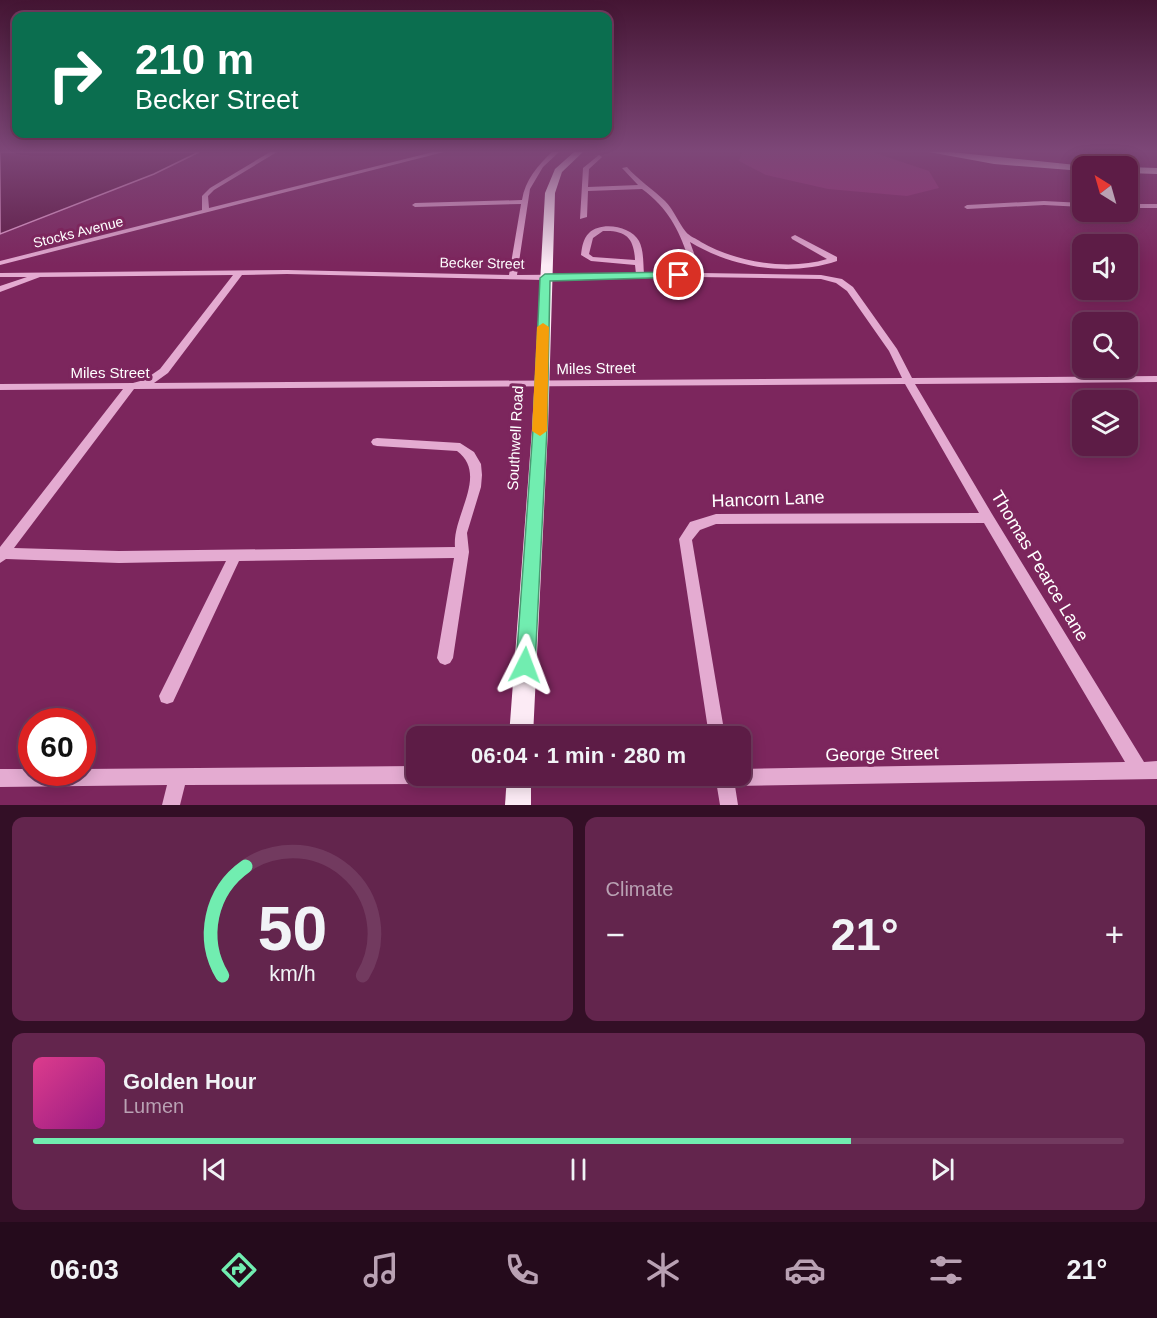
<!DOCTYPE html>
<html lang="en">
<head>
<meta charset="utf-8">
<style>
  :root { --surface:#5d1c46; --page:#63254d; --text:#f1f3f6; --muted:#b9a1b3; --line:#723a5f; --accent:#71edb0 }
  body { margin:0; font-family:Arial,sans-serif; background:var(--page); color:var(--text); height:100vh; display:flex; flex-direction:column; font-size:22px; white-space:nowrap }
  * { box-sizing:border-box; margin:0 }
  p { font-size:20px; color:var(--muted) }
  .icon { flex:none; width:33px; height:33px; fill:none; stroke:currentColor; stroke-width:2; stroke-linecap:round; stroke-linejoin:round }
  .map { position:relative; height:805px; overflow:hidden }
  .sheet { display:flex; flex-direction:column; gap:12px; padding:12px; background:#330f26; flex:1 }
  .sheet>* { flex:none }
  .banner { position:absolute; left:12px; top:12px; width:600px; height:126px; border-radius:12px; box-shadow:0 3px 15px #0003,0 0 0 2px var(--line); background:#0b6e4f; color:#fff; overflow:hidden }
  .needle { width:39px; rotate:323deg }
  .buttons { position:absolute; left:1072px; top:156px; display:grid; gap:12px }
  .buttons a { display:grid; place-items:center; width:66px; height:66px; border-radius:12px; background:var(--surface); box-shadow:0 3px 15px #0003,0 0 0 2px var(--line); font-size:30px }
  .speed { position:absolute; left:18px; top:708px; display:flex; gap:12px; font-size:30px; font-weight:700; text-align:center }
  .speed>* { display:grid; place-content:center; width:78px; height:78px; border-radius:50%; background:var(--surface); box-shadow:0 3px 15px #0003,0 0 0 2px var(--line); line-height:1 }
  .speed .limit { border:9px solid #d22; background:#fff; color:#111 }
  .pin { position:absolute; display:grid; place-items:center; width:51px; height:51px; color:#fff; margin:-26px; border:3px solid #fff; border-radius:50%; box-shadow:0 2px 6px #0007 }
  .me { position:absolute; width:66px; margin:-33px; rotate:3deg; stroke-linejoin:round; filter:drop-shadow(0 0 4px #0008) }
  .turn { display:flex; align-items:center; gap:21px; height:126px; padding:0 24px; font-size:27px }
  .turn .icon { width:78px; height:78px; stroke-width:2.5 }
  .turn b { display:block; font-size:42px; line-height:51px }
  .big { font-size:45px; font-weight:700; line-height:1.1 }
  .sheet .card { flex:1; display:flex; flex-direction:column; justify-content:center; gap:9px; min-width:0; padding:0 21px; border-radius:12px; background:var(--page) }
  .sheet .dial { align-items:center; gap:0 }
  .dial svg { height:156px; overflow:visible; fill:none; stroke:var(--line); stroke-width:7; stroke-linecap:round; text-anchor:middle }
  .dial text { fill:var(--text); stroke:none }
  .song { display:flex; align-items:center; gap:18px }
  .cover { width:72px; height:72px; border-radius:9px; background:linear-gradient(135deg,hsl(330 70% 55%),hsl(310 70% 35%)) }
  .played { height:6px; border-radius:3px; background:linear-gradient(90deg,var(--accent) 75%,var(--line) 75%) }
  .keys { display:flex; justify-content:space-around; direction:ltr }
  .heat { display:flex; justify-content:space-between; align-items:center; font-size:33px; direction:ltr }
  .sheet .tiles { flex:1; display:grid; gap:12px; grid-template-columns:1fr 1fr }
  .card:last-child { grid-column:span 2 }
  .trip { position:absolute; left:406px; top:726px; width:345px; height:60px; border-radius:12px; background:var(--surface); box-shadow:0 3px 15px #0003,0 0 0 2px var(--line); font-weight:700; line-height:60px; text-align:center }
  .menu { display:flex; height:96px; justify-content:space-around; align-items:center; background:#250b1c; color:var(--muted) }
  .menu .icon { width:42px; height:42px }
  .menu .current { color:var(--accent) }
  .menu b { font-size:27px; color:var(--text) }
  .map>svg:first-child { display:block }
</style>
</head>
<body>
<div class="map">
<svg width="1157" height="805" viewBox="0 0 1157 805">
  <rect width="100%" height="100%" fill="#7c265d"/>
  <path fill="#933171" d="M742,152h130l57,19 10,17 -32,8 -79,-7 -62,-14 -27,-14z"/>
  <path fill="#5d1b44" stroke="#e5a0ce" stroke-width="1.5" d="M0,152h199l-45,22 -154,60z"/>
  <g fill="none" stroke-linecap="round" stroke-linejoin="round">
    <g fill="#e4abd1" fill-rule="evenodd">
      <path d="M270,152h7l-63,38 -6,6 1,12 224,-56h11l-444,113v-4l202,-51v-14l8,-8z"/>
      <path d="M552,152h7l-16,15 -13,22 -13,86 119,-1 -1,-9 -44,-4 -10,-6c1,-8 2,-16 8,-22 12,-12 42,-7 50,8 5,10 4,22 5,33l49,-1c-11,-36 -20,-61 -51,-84l-54,2 -1,26 -7,2 3,-51 16,-13 3,2 -1,1 -12,11 -1,18 50,-2 -16,-17 5,-1c11,13 26,22 38,34 9,9 13,21 21,31 3,4 11,7 15,10 34,20 88,29 126,17l-35,-20 -1,-2 4,-2 42,22v4c-48,16 -104,7 -147,-19l11,31 120,2 21,4 11,8 44,62 15,29 245,-2v6l-242,2 77,130 152,248 13,-1v18l-422,7 3,19h-18l-3,-18 -109,-2 -6,-3 -2,-6h141v-7l384,-7 -141,-239 -268,1 -16,6 -8,10 33,196h-16l-30,-197 11,-17 26,-8 263,-1 -74,-129 -771,5 -120,159 105,3 336,-4c-3,-32 34,-72 2,-96l-80,-5 -4,-1 -2,-3 2,-3 4,-1 83,5 14,9 7,12 1,11 -1,12 -14,46 2,19 -16,106 -3,5 -5,2 -5,-2 -3,-5 17,-100 -215,3 -66,141 -6,2 -6,-2 -2,-6 67,-135 -107,2 -113,-4 -6,4v-16l123,-158 -123,1v-6l133,-1 11,-3 16,-11 73,-94 -193,2 -40,15v-6l27,-9h-27v-4l287,-3 222,5 12,-71 -106,3 -3,-2 3,-2 107,-3c3,-20 16,-35 30,-48zM603,231c23,-1 31,7 32,29l-42,-3 -4,-3 4,-16zM287,274l258,6 153,-3 123,2 15,4 11,8 42,60 13,27 -748,5 14,-10 74,-98z"/>
      <path d="M1044,201l39,2v4l-39,-2 -77,4 -3,-2 3,-2z"/>
      <rect x="1128" y="204" width="29" height="4"/>
      <path d="M417,766v10h8l-2,5 -6,3 -232,1 -5,20h-18l5,-20 -167,2v-18h32v3h50v-3z"/>
    </g>
    <g fill="#fcebf5" fill-rule="evenodd">
      <path d="M574,152h9l-21,20 -7,21 -7,236 -15,307h-24l23,-307 13,-236 10,-24z"/>
      <path d="M929,152h22l135,14h-3v5l-89,-7z"/>
      <path d="M1128,167l29,1v6l-29,-1z"/>
      <path d="M507,776h24v29h-26z"/>
    </g>
  </g>
  <g fill="#832f65">
    <path d="M1002,152h22l-2,3z"/>
    <path d="M1032,152h56l-2,4z"/>
  </g>
  <linearGradient id="sky" x2="0" y2="1"><stop stop-color="#441533"/><stop offset="0.57" stop-color="#7d4778"/><stop offset="1" stop-color="#7d4778" stop-opacity="0"/></linearGradient>
  <rect width="1157" height="265" fill="url(#sky)"/>
  <path fill="#71edb0" stroke="#499a72" stroke-width="1.5" d="M679,272l4,1v4l-133,4 -3,148 -12,236 -3,7 -7,2 -7,-2 -2,-7 17,-236 7,-151 5,-4z"/>
  <path fill="#f59e0b" d="M543,323l6,4 -2,104 -7,5 -8,-5 5,-104z"/>
  <g text-anchor="middle" dominant-baseline="central" stroke-width="6" stroke-linejoin="round" paint-order="stroke">
    <g font-size="14" fill="#fff" stroke="#7c265d">
      <text transform="translate(78 232) rotate(-14)">Stocks Avenue</text>
      <text transform="translate(482 263) rotate(1)">Becker Street</text>
    </g>
    <g font-size="15" fill="#fff" stroke="#7c265d">
      <text transform="translate(596 368) rotate(-1)">Miles Street</text>
      <text x="110" y="372">Miles Street</text>
      <text transform="translate(515 438) rotate(-87)">Southwell Road</text>
    </g>
    <g font-size="18" fill="#fff" stroke="#7c265d">
      <text transform="translate(768 499) rotate(-2)">Hancorn Lane</text>
      <text transform="translate(1040 566) rotate(59)">Thomas Pearce Lane</text>
      <text transform="translate(882 754) rotate(-1)">George Street</text>
    </g>
  </g>
</svg>
<div class="buttons">
<a><svg class="needle" viewBox="-14 -14 28 28"><path d="M0-13l5 13h-10z" fill="#e53935"/><path d="M0 13l5-13h-10z" fill="#b9a1b3"/></svg></a>
<a><svg class="icon" aria-label="sound" viewBox="0 0 24 24"><path d="M4 9h4l5-4v14l-5-4H4zM17 9q2 3 0 6"/></svg></a>
<a><svg class="icon" aria-label="search" viewBox="0 0 24 24"><circle cx="10" cy="10" r="6"/><path d="M15 15l6 6"/></svg></a>
<a><svg class="icon" aria-label="layers" viewBox="0 0 24 24"><path d="M12 4l9 5-9 5-9-5zM3 14l9 5 9-5"/></svg></a>
</div>
<div class="speed"><div class="limit">60</div></div>
<div class="pin" style="left:679px;top:275px;background:#d93025"><svg class="icon" aria-label="arrive" viewBox="0 0 24 24"><path d="M6 21V4h12l-3 4 3 4H6"/></svg></div>
<svg class="me" style="left:525px;top:665px" viewBox="-20 -20 40 40"><path d="M0-17L14 15 0 8-14 15z" fill="#71edb0" stroke="#fff" stroke-width="4"/></svg>
<div class="trip">06:04 · 1 min · 280 m</div>
<div class="banner">
<div class="turn"><svg class="icon" aria-label="right" viewBox="0 0 24 24"><path d="M7 20v-9h11M14 6l5 5-5 5"/></svg><div><b>210 m</b>Becker Street</div></div>
</div>
</div>
<section class="sheet">
<div class="tiles">
<div class="card dial"><svg viewBox="0 0 100 80">
<path d="M14 69A42 42 0 1 1 86 69"/>
<path d="M14 69A42 42 0 0 1 26 13" stroke="#71edb0"/>
<text x="50" y="56" font-size="32" font-weight="700">50</text>
<text x="50" y="72" font-size="11">km/h</text>
</svg></div>
<div class="card"><p>Climate</p>
<div class="heat"><a>−</a><b class="big">21°</b><a>+</a></div>
</div>
<div class="card">
<div class="song"><i class="cover"></i><div><b>Golden Hour</b><p>Lumen</p></div></div>
<div class="played"></div>
<div class="keys"><svg class="icon" aria-label="previous" viewBox="0 0 24 24"><path d="M18 5L8 12l10 7zM5 5v14"/></svg><svg class="icon" aria-label="pause" viewBox="0 0 24 24"><path d="M8 5v14M16 5v14"/></svg><svg class="icon" aria-label="next" viewBox="0 0 24 24"><path d="M6 5l10 7-10 7zM19 5v14"/></svg></div>
</div>
</div>
</section>
<nav class="menu">
<b>06:03</b>
<svg class="icon current" aria-label="directions" viewBox="0 0 24 24"><path d="M12 3l9 9-9 9-9-9zM9 14v-3h6M13 9l2 2-2 2"/></svg>
<svg class="icon" aria-label="music" viewBox="0 0 24 24"><path d="M9 18V5l10-2v13"/><circle cx="6" cy="18" r="3"/><circle cx="16" cy="16" r="3"/></svg>
<svg class="icon" aria-label="phone" viewBox="0 0 24 24"><path d="M5 4h4l2 5-3 2q2 4 5 5l2-3 5 2v4C11 20 4 13 5 4z"/></svg>
<svg class="icon" aria-label="climate" viewBox="0 0 24 24"><path d="M12 3v18M4 7l16 10M4 17L20 7"/></svg>
<svg class="icon" aria-label="car" viewBox="0 0 24 24"><path d="M5 17H2v-5l4-1 3-4h7l3 4 3 1v5h-3M9 17h6M6 11h13"/><circle cx="7" cy="17" r="2"/><circle cx="17" cy="17" r="2"/></svg>
<svg class="icon" aria-label="filters" viewBox="0 0 24 24"><path d="M4 7h16M4 17h16"/><circle cx="9" cy="7" r="2"/><circle cx="15" cy="17" r="2"/></svg>
<b>21°</b>
</nav>
</body>
</html>
